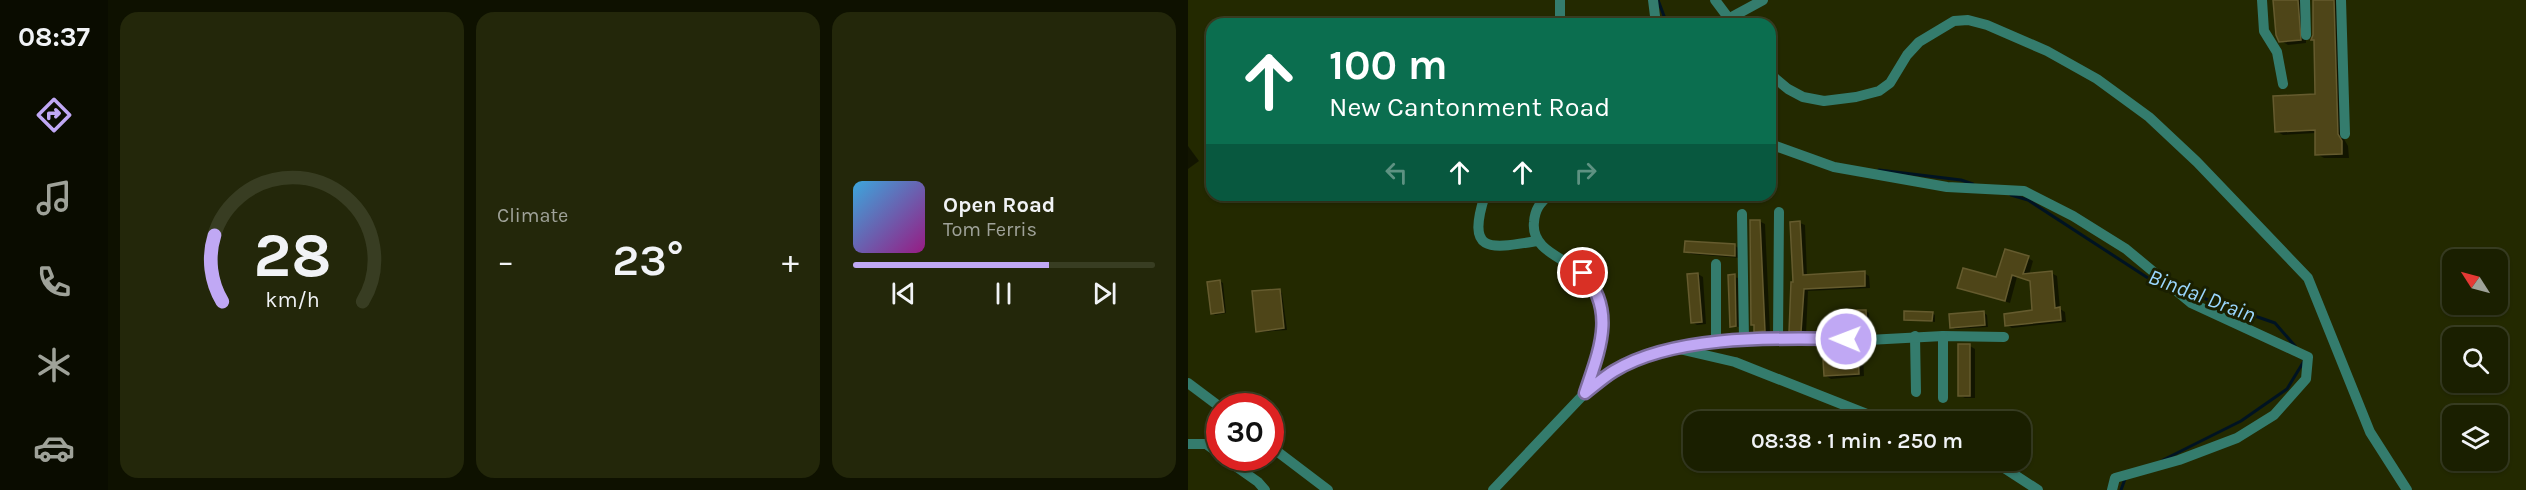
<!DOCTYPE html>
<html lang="en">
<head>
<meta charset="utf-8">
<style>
  :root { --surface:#1a1f00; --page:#23270a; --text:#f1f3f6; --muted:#9fa299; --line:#383d22; --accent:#c0a8f4 }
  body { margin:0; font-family:Karla,sans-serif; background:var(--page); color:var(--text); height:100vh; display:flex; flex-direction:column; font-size:22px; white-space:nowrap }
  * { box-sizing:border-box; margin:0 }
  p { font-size:20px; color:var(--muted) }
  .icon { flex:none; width:33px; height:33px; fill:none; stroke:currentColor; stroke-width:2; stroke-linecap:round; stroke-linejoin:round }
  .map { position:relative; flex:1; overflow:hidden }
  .details { display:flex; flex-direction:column; gap:12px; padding:12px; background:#0e1100; width:1080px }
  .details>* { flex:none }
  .guide { position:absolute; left:18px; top:18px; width:570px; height:183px; border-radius:18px; box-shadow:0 2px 4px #0004,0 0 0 2px var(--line); background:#0b6e4f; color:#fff; overflow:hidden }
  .needle { width:39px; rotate:306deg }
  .tools { position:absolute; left:1254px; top:249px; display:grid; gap:12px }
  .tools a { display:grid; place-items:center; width:66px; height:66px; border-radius:12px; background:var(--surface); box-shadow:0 2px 4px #0004,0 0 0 2px var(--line); font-size:30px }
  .speed { position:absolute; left:18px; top:393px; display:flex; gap:12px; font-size:30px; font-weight:700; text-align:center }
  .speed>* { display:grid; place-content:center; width:78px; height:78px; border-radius:50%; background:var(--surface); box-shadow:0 2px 4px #0004,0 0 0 2px var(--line); line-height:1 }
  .speed .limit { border:9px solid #d22; background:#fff; color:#111 }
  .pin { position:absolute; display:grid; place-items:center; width:51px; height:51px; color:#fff; margin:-26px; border:3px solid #fff; border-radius:50%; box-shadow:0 2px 6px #0007 }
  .me { position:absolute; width:66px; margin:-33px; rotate:271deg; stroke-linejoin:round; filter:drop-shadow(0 0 4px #0008) }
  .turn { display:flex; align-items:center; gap:21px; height:126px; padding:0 24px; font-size:27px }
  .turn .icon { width:78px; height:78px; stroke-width:2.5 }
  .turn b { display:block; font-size:42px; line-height:51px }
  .lanes { display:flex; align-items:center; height:57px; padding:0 24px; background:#0003; justify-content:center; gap:30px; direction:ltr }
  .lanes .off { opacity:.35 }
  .big { font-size:45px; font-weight:600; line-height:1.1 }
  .details .card { flex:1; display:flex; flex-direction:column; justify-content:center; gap:9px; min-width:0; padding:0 21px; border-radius:18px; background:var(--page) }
  .details .dial { align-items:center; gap:0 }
  .dial svg { height:156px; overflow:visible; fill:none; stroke:var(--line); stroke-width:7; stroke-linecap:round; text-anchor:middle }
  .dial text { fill:var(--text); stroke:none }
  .song { display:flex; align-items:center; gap:18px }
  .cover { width:72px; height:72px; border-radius:9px; background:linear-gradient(135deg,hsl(200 70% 55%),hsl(310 70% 35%)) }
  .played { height:6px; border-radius:3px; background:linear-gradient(90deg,var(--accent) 65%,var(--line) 65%) }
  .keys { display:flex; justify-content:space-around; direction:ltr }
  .heat { display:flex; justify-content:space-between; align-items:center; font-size:33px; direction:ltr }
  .details .tiles { flex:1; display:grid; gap:12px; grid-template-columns:repeat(3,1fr) }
  .trip { position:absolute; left:495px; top:411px; width:348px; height:60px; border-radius:18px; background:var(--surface); box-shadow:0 2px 4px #0004,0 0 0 2px var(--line); font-weight:600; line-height:60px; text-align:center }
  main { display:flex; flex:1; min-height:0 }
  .menu { display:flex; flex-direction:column; width:108px; justify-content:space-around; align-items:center; background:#0a0c00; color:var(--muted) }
  .menu .icon { width:42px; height:42px }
  .menu .current { color:var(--accent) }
  .menu b { font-size:27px; color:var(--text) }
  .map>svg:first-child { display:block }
</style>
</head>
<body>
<main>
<nav class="menu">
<b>08:37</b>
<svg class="icon current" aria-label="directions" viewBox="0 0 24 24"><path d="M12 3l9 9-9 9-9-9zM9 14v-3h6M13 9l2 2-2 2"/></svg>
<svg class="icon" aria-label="music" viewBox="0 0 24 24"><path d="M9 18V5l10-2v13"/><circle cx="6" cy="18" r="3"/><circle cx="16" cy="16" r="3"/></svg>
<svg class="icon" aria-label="phone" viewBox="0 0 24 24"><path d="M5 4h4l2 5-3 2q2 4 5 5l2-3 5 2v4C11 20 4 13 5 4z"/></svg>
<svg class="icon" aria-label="climate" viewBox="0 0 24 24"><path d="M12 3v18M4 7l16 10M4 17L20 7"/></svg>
<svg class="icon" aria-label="car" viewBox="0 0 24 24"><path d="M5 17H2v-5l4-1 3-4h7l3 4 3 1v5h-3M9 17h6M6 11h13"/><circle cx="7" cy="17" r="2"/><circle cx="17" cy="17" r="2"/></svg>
</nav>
<section class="details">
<div class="tiles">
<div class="card dial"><svg viewBox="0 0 100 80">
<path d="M14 69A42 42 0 1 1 86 69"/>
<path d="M14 69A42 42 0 0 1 10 35" stroke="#c0a8f4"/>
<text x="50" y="56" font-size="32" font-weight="700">28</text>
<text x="50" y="72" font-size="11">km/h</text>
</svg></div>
<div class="card"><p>Climate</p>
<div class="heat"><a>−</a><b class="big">23°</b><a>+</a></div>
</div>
<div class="card">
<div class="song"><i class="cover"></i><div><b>Open Road</b><p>Tom Ferris</p></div></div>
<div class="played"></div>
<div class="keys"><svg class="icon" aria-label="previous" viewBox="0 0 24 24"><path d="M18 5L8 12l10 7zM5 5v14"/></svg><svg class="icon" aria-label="pause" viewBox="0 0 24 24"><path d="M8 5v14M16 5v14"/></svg><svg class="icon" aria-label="next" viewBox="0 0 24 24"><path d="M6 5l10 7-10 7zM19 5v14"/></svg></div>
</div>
</div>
</section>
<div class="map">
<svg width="1338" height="490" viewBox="0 0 1338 490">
  <rect width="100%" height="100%" fill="#232900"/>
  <g fill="#0007">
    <path d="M1087,0h31v43l-18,2 -8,-5z"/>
    <path d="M1126,0h29l-3,5 4,134 4,7 1,12h-25l-7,-4 -1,-21 -33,2 -7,-4 40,-35z"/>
    <path d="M0,146l11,15 -11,8z"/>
    <path d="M571,221l6,3 5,109 -9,1 -5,-3v-5l-3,-1z"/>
    <path d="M612,223l5,2 2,51 57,-3 5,3 1,12 -62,3 -2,43h-11l-5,-3z"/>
    <path d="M547,246l5,3v9l-49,-4 -5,-3z"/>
    <path d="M840,258l5,3 -4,14 22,-2 6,3 3,33 5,3 1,10 -54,6 -5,-3 27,-13 -3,-31 -14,-4 -7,26 -51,-16 38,-8z"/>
    <path d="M510,274l5,3 3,47 -9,1 -5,-3z"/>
    <path d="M542,276l8,2 1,49 -7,-1z"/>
    <path d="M31,281l4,2 3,30 -11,2 -3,-2z"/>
    <path d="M91,291l3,2 5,37 -26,2 -3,-1z"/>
    <path d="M678,311l3,2 1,20 -12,-1z"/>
    <path d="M744,313l3,2v7l-30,-3z"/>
    <path d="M796,313l3,2 1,12 -33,2 -3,-2z"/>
    <path d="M782,346l5,3v49h-10l-6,-3z"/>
    <path d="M669,351l6,3 1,22 -33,3 -6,-4z"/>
  </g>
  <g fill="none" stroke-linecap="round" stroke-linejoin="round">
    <g stroke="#001322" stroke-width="3">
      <path d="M470,0l9,24"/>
      <path d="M691,170l82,10 12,4"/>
      <path d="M823,195l17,5 120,78 12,4"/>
      <path d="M995,291l92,32 20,23"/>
      <path d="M975,460l78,-39 46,-32 17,-28"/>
      <path d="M933,490l4,-11"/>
    </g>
  </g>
  <g fill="#4e4518" stroke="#655b2e" stroke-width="1.5">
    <path d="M1085,0h25l3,40 -22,2 -3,-7z"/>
    <path d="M1125,0h21l4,134 4,7v13l-27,1v-25l-40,2 -2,-36 42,-2 -1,-54h-3l2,-5z"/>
    <path d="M562,220h10l5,111 -11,1v-7h-3z"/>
    <path d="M612,221l3,54 62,-4v15l-61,3 -3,43h-12l2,-50h2l-3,-60z"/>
    <path d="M497,241l50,3v12l-51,-4z"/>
    <path d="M817,249l24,7 -6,18 29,-3 3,37 5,-1 1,13 -56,6 -1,-12 28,-4 -2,-29 -18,-6 -7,26 -48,-13 6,-20 33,9z"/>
    <path d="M510,273l4,49 -11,1 -4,-49z"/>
    <path d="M547,274l1,52 -6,1 -2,-52z"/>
    <path d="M32,280l4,32 -13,2 -4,-32z"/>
    <path d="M92,289l4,39 -28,4 -4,-41z"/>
    <path d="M667,310h11l1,22h-11z"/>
    <path d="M716,311l29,1 -1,9 -28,-1z"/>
    <path d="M796,311l1,14 -35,3 -1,-14z"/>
    <rect x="770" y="344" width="12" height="52"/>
    <path d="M670,349l1,25 -35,2 -1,-16 24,-2v-8z"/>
  </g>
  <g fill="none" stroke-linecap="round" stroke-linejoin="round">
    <g stroke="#347c6d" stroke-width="10">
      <path d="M465,0l3,24"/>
      <path d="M527,0l18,24"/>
      <path d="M1074,0l2,31 13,21 6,32"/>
      <path d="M1117,0l1,35"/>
      <path d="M1153,0l4,134"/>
      <path d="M542,18l33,-18"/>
      <path d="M372,24v-24"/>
      <path d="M582,74l18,15 15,8 21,4 32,-4 23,-6 11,-8 17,-28 12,-13 35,-21 14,-1 19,5 60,26 50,28 52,38 48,45 111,116 62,154 37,58"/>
      <path d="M582,144l64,23 113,20 77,4 49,25 53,33 65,54 117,54 -2,22 -32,36 -37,23 -58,22 -64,18 -3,12"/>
      <path d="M297,195c-19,59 4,54 52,46"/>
      <path d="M361,195c-9,8 -14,14 -15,27 -4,34 45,38 60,63 20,34 2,74 -9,107"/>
      <path d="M554,214l2,125"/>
      <path d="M528,264v78"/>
      <path d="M727,336l1,56"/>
      <path d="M590,338l1,-126"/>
      <path d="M496,348l60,-9 124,1 75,-4 61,1"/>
      <path d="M0,383l32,24"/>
      <path d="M755,398v-62"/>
      <path d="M0,444h18l14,10"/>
      <path d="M82,446l58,44"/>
      <path d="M36,458l34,24 7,8"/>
      <path d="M804,460l46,30"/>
      <path d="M305,490l92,-97 29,-22 28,-13 37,-9 56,13 152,60"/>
    </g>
  </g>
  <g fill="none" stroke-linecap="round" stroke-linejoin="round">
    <defs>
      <path id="route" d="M395,273c34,38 16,78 2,120 9,-7 19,-16 29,-22 61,-37 163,-33 232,-32"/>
    </defs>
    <use href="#route" stroke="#7d6d9f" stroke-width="15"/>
    <use href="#route" stroke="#c0a8f4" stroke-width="10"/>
  </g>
  <g text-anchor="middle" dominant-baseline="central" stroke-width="6" stroke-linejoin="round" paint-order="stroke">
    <g font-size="22" font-style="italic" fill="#9ad6fd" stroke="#1a1f00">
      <text transform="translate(1014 296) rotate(21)">Bindal Drain</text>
    </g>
  </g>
</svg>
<div class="tools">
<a><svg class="needle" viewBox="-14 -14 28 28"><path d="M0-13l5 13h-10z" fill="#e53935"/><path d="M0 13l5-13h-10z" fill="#9fa299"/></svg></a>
<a><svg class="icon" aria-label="search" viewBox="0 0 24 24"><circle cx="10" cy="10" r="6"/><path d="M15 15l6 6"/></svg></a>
<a><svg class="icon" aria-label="layers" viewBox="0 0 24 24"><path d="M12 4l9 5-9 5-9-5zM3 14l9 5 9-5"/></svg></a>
</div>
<div class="speed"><div class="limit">30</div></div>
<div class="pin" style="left:395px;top:273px;background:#d93025"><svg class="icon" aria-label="arrive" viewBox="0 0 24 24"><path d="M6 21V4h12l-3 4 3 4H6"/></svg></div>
<svg class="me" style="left:658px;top:339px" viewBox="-20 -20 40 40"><circle r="17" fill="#c0a8f4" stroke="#fff" stroke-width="3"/><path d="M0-11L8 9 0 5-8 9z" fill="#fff"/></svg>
<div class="trip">08:38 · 1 min · 250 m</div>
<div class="guide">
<div class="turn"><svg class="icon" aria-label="ahead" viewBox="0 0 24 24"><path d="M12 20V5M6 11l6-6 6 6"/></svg><div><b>100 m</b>New Cantonment Road</div></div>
<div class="lanes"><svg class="icon off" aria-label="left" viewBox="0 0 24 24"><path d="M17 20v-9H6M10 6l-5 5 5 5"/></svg><svg class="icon" aria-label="ahead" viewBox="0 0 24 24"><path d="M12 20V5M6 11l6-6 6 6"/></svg><svg class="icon" aria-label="ahead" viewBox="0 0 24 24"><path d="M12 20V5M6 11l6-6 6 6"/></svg><svg class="icon off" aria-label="right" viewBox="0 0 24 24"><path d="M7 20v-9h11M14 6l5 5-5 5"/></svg></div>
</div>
</div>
</main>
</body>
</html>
